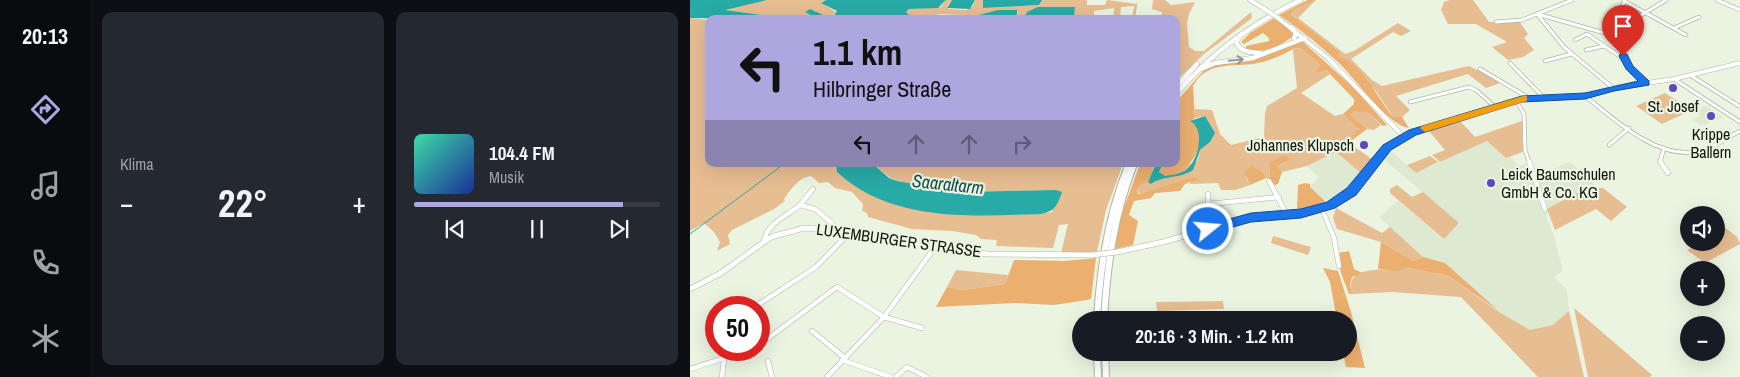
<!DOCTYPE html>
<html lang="de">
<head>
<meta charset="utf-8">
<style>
  :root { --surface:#171b24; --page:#242831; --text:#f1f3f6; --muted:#9ea1a6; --line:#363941; --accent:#aea6de }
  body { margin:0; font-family:"Archivo Narrow",sans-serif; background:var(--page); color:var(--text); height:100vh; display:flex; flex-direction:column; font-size:19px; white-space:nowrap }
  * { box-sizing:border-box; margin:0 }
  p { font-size:16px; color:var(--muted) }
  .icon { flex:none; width:28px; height:28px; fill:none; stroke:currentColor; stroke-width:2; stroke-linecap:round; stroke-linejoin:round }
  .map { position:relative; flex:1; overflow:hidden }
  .drawer { display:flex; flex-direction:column; gap:12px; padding:12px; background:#0d0f14; width:600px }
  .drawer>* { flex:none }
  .guide { position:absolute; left:15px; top:15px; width:475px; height:152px; border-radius:10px; box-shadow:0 5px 20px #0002; background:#aea6de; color:#111; overflow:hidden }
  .fabs { position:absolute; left:990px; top:206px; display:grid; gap:10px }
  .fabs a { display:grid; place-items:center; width:45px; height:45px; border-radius:50%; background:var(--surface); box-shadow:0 5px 20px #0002; font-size:25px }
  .speed { position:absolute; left:15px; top:296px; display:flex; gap:10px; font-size:25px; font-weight:700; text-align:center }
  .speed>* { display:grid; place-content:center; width:65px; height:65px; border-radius:50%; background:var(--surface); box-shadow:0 5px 20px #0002; line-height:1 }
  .speed .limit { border:8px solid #d22; background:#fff; color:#111 }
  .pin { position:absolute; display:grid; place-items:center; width:42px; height:42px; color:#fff; margin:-51px -21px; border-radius:50% 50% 50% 0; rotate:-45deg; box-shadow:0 0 5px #0007 }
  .pin .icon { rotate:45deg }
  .me { position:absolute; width:55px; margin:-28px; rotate:73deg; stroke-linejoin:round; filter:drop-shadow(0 0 4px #0008) }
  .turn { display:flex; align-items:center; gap:18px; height:105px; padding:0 25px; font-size:22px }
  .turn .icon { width:65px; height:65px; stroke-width:2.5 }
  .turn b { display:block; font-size:35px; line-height:42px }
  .lanes { display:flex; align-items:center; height:48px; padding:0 25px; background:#0003; justify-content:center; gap:25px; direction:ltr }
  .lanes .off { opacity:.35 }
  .big { font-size:38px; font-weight:800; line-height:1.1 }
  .drawer .widget { flex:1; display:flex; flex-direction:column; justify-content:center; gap:8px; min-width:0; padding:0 18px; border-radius:10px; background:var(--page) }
  .song { display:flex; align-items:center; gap:15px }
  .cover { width:60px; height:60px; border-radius:8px; background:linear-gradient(135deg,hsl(160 70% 55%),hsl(230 70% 35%)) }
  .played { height:5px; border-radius:2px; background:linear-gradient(90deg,var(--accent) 85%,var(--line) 85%) }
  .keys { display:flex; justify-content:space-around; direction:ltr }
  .heat { display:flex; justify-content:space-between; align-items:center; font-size:28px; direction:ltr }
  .drawer .tiles { flex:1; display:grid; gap:12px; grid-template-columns:repeat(2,1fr) }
  .trip { position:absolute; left:382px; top:311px; width:285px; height:50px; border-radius:25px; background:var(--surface); box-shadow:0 5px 20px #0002; font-weight:800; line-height:50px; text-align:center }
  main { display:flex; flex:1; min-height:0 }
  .tabs { display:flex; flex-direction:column; width:90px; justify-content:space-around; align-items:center; background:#090b0e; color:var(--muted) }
  .tabs .icon { width:35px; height:35px }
  .tabs .selected { color:var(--accent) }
  .tabs b { font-size:22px; color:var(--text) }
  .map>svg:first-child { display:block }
</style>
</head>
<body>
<main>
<nav class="tabs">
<b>20:13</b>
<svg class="icon selected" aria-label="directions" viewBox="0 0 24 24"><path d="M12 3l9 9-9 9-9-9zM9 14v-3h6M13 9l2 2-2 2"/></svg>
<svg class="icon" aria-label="music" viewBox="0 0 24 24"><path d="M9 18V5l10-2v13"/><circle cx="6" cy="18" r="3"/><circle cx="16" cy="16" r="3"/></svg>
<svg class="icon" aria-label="phone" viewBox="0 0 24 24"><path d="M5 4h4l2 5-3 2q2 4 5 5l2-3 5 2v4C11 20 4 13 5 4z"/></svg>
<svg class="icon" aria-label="climate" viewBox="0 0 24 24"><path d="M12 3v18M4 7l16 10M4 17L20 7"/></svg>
</nav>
<section class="drawer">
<div class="tiles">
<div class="widget"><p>Klima</p>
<div class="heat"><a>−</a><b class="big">22°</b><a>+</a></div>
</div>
<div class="widget">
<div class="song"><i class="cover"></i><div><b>104.4 FM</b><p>Musik</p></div></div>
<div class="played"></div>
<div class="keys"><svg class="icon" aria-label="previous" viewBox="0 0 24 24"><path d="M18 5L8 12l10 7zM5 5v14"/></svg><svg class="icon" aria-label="pause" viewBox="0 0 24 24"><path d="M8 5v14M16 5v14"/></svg><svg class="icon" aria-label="next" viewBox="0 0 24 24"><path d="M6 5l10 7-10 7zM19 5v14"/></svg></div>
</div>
</div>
</section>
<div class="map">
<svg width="1050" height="377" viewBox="0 0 1050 377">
  <rect width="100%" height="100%" fill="#eaf4e1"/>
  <g fill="#ddead1">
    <path d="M1016,106l17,11 -21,9 -10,-7 8,-3 -6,-5z"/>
    <path d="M797,141l19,17 4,-1 9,9 7,-3 5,5 2,-1 4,8 33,-13 28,26 -51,21v10l7,17 9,35 -9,6 13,13 2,21 -16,14 -23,5 -30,-18 -55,-49 -22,-6 -44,-40 19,-16 46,38 15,-16 -77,-65 10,-6 24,21z"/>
    <path d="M646,152l26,22 -17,20 -20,7 -15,-15 9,-9 -12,-11z"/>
  </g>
  <g fill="#e7bd92">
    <path d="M77,0h59l-5,2 16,11 -9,4 -18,-8 -5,3 13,7h-46l-10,-4 -37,-5 4,-3z"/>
    <path d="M256,0h6l-5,6 1,3 18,1 6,-3 3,-7h8v8l56,-3 3,-5h45v5h18l2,-5 30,4 1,-4 -3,19h-3l2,-13 -13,1 -1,12h-7l1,-11 -20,3v8h-20l1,-12 -48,5 -3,7h-7l1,-7 -39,3 -1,4h-10l-3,-4 -26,-1 -7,5h-34l11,-4 -3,-3 3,-3 32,-2z"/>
    <path d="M463,0h12l6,5 24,-3 -6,12 -2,9 2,24 6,4h9l47,-39 1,6 -48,36 -28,27v-62h-15l1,-7 -10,-3z"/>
    <path d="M626,0l-18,18 47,36 9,-3 44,-28 13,8 -10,5 -8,-4 -42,27 21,21 10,6 87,-20 34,16 -17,6 -18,-14 -72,22 14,14 -8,7h-9l-17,-26 -40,-35 3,-3 -48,-38 2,-4z"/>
    <path d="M760,0h23l16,22 30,-1 9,13 -4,4 10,12 -11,7 -15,3 -16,-13 15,-5 -31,-18h-28l-7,-14 3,-8z"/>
    <path d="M0,18l19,2v144h127l1,8c48,37 107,44 165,43 17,-1 34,0 50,-3l4,-22 -96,2 -63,-11 -8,-4 -16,-13h250l-17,46 -9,42 -36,1 7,-29 -9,1 -6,23 -57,-2 1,-6 -16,-1 -5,-4 -24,-4 -40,-2 -44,-12 -1,-4 -5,-2 1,-7 -11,-12 -17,-4 -7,-6 -9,1 -8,-7c-12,1 -21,14 -27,23l1,2 -11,8 -42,21 -4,5 2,9 -13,7 3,-9 -6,-10 -10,-9 -14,8z"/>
    <path d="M606,48l6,1 18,16 -3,9 8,-4 5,4 -29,19 34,23 8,-2 15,13v4l-12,10 26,18 -10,15 -26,-22 -29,14 -25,6 -5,-6 10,-4 -18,1 1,17 -4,-2 -3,-6 -9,-5 -8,11 4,7 -15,5h-14l-3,-7 -29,1 2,-2 -2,-4 -46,15h-6l3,-10 11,-6 4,4 42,-20 3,-11 10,-8 -5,-26 -10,2v-9l17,1 8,24 11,11 33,-8 1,-23 2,-8 30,-18 -4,-38z"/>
    <path d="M975,93l27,17 -30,14 -26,-18z"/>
    <path d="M668,110l9,2 14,13 -7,5 -7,-1 -16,-14 3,-4z"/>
    <path d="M769,120l16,17 47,-16 1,31 -17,6 -19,-17 -47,21 -8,-7 13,-5 -18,-21z"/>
    <path d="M740,156l8,6 -22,11 -9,-8z"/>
    <path d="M707,185l15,12 11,-5 36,31 -15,16 -54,-46v-4z"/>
    <path d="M908,188h5l24,19 -16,14 -15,-12 -41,21 -8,-21 34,-18 4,3z"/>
    <path d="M646,208l46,25 8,-6 33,30 -10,4 -32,-19 -44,-13 -4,-11z"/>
    <path d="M1036,228l11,9 3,7 -35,19 -18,-13 13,-7 16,-1v-8z"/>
    <path d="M583,236l38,11 -3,8 -37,-12z"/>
    <path d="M719,268l40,8 47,34 34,20 23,-5 16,-14 15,66h-46l-77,-80 -69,-5 -40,2c-9,-33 37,-21 57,-26z"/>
    <path d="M266,270l52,5 -3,9 -42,6 -16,-3z"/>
    <path d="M533,301l1,8 -67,2 -1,-9z"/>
    <path d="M884,308l78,67 -2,2h-62z"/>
  </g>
  <g fill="#ebaf6f">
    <path d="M618,0h8l-23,11 -2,4 49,38 -3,4c21,0 44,46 56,60h9l7,11c-22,-3 -53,-49 -70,-65 -19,-18 -39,-34 -60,-48z"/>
    <path d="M584,18l19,14v4c-12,10 -32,19 -47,13v-3l23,-5v-3l-6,-5 -19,11 -3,-2 9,-9z"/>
    <path d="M612,41l52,47 33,37 -4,1 -16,-14 -13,-1 -3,4 16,14 -16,12h-5l13,-12 -16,-15 11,-10v-5l-28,-29 -10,4 4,-9 -18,-16 -6,-1c-11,5 -21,11 -33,14 -26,7 -55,-4 -70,24l2,32 -4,3c27,17 -15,73 -32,51l4,-8h13v-24l5,-6 -5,4v-36l29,-33 9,-4 29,-3z"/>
    <path d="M592,156h5l3,4 -13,6 5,6 -4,12 -3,1 -5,-5 -1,-17z"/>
    <path d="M450,164h16c-3,4 -3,8 -5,12 -4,8 -13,6 -14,17l2,1 50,-16 5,-1 5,2 -14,5 -5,7 -25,2 -4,5 -17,3 -5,14 9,6 -5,24 -18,4 6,-33z"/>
    <path d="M562,166l11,6 3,6 -16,7 -6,-13z"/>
    <path d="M615,183l5,1v3l15,14 -7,5 -17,4 -4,-2 1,-23z"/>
    <path d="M691,242l32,19 10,-4 22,6 55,49 -51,-36 -40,-8 -13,3 -18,-2z"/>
    <path d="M659,251l5,18 8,4 -10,4 -2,8 2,9h-3l-8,-21 -3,-20z"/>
    <path d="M406,258l-5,41 -4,1 -33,5 -39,-2 -79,4 11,-20 16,3 42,-6 9,-24 51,1z"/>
    <path d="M633,268l15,3 13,41 14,56 -19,-1 -3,-14 6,-1v-32h-12l-7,-38z"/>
  </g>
  <g fill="#28aba7">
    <path d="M0,0h77l-42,10 37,5 10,4 -82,-1z"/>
    <path d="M136,0h120l-8,8 -29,1 -3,3 3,3 -11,4h-80l-13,-7 5,-3 18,8 6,-1 3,-5 -16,-8z"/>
    <path d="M262,0h23l-5,9 -23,-1z"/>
    <path d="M293,0h59l-3,5 -56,3z"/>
    <path d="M348,7h37l-1,12h-50l3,-7z"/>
    <path d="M308,10h19v9h-39l1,-4z"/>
    <path d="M515,116l10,17 -5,9 -10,8 -7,20c-13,9 -30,5 -42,14l-3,-2 8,-18h7l-4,8 6,4c7,-1 16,-2 22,-7 11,-9 19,-40 3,-48z"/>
    <path d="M146,164h37l16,14 8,3 63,11 96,-2 6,2c-5,14 -7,19 -21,22 -68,2 -149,9 -204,-42z"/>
  </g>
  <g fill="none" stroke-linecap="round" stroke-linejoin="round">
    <path stroke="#28aba7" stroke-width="1" d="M0,234l94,-70"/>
    <defs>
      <g id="minor-far1">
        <path d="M935,0l-6,13 7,23 -3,17 2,7 20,23"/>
        <path d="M1027,0l23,10"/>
        <path d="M934,1l62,34"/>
        <path d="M847,14l27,33 49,41"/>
        <path d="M847,14l89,25"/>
        <path d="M806,22l26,-2 50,-20"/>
        <path d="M940,22l36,-22"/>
        <path d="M984,28l25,-11"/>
        <path d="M885,40l12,-6 38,26"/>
        <path d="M896,50l18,-4"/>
        <path d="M855,61l26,-7"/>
        <path d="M820,63l32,33"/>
        <path d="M790,69l49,29"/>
        <path d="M1000,75l49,31"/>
        <path d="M984,79l66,43"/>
        <path d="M895,96c29,23 70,62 110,56 16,-2 31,-14 45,-21"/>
        <path d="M826,100l8,14 1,36 4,12"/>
        <path d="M720,102l59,-15 7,3 19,17"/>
        <path d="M919,145l20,-17"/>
        <path d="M970,162l4,-14"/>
      </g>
      <g id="minor">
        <path d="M839,161l16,48"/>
        <path d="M970,161l8,12"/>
        <path d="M579,181l18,34"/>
        <path d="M123,189l-13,16 15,4 17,14v5"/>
        <path d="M518,194v35"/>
        <path d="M518,204l71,-7"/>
        <path d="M632,209l12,29 5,28"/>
        <path d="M74,241c3,-18 23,-25 36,-36"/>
        <path d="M63,308l63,-41 35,-36"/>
        <path d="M122,331l33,27"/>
        <path d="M69,345l78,-58 47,30 38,11"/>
        <path d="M152,360l49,17"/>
        <path d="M78,361l4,16"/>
        <path d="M0,369l59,-19"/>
        <path d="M32,377l2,-18"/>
        <path d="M137,377l57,-60 51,-70"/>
        <path d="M206,377l11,-10 20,10"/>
      </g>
      <g id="major-far1">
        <path d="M560,0l13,8"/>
        <path d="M588,18l51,41 74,77"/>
        <path d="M685,162l21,-22 17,-8 82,-25 34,-9 61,-3 23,-7 61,-9 66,-16"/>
      </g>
      <g id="major">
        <path d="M427,252l46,-10 80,-23 58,-5 21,-5 25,-14 15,-15 14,-19"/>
        <path d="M0,289l31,-16 50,-36 33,-9 42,2 87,17 54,7 105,1"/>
      </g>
      <g id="highway-far1">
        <path d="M601,27l5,6 -2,5"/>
        <path d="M551,35l-5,7c4,10 14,10 24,11"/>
        <path d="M511,69l14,-6 38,-5 52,-20"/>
        <path d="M486,87l21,-23"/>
        <path d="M486,94c35,-41 76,-71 125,-94"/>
      </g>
      <g id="highway">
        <path d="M407,320c3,-54 11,-106 32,-156"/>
        <path d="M414,320c3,-54 10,-105 30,-156"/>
        <path d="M407,352l1,25"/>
        <path d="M415,352l1,25"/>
      </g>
    </defs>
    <use href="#minor-far1" stroke="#afb8a7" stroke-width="4.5"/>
    <use href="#minor" stroke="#afb8a7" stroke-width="5.5"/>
    <use href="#major-far1" stroke="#afb8a7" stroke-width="5"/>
    <use href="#major" stroke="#afb8a7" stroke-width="6"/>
    <use href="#highway-far1" stroke="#afb8a7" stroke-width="5.5"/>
    <use href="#highway" stroke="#afb8a7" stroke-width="8"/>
    <use href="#minor-far1" stroke="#fff" stroke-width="3"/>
    <use href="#minor" stroke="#fff" stroke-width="4.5"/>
    <use href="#major-far1" stroke="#fff" stroke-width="4"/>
    <use href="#major" stroke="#fff" stroke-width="5"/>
    <use href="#highway-far1" stroke="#fff" stroke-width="4.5"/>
    <use href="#highway" stroke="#fff" stroke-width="6"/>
    <defs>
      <path id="major-bridge-far1" d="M573,8l15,10"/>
      <path id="major-bridge" d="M402,255l25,-3"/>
    </defs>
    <use href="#major-bridge-far1" stroke="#afb8a7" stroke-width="5" stroke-linecap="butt"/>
    <use href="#major-bridge" stroke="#afb8a7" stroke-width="6" stroke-linecap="butt"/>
    <use href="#major-bridge-far1" stroke="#fff" stroke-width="4"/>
    <use href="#major-bridge" stroke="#fff" stroke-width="5"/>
  </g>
  <defs><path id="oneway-shaft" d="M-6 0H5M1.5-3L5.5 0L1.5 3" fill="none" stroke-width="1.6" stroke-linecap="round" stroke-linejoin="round" transform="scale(1.25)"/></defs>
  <use stroke="#959794" href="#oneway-shaft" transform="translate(546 60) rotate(-5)"/>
  <path fill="#1a73e8" stroke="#114b97" d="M930,54h7l6,12 16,15v4l-35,6 -29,8 -63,3 -106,33 -25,15 -35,45 -21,13 -34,10 -50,4 -43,12 -6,-5 2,-3 47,-13 50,-4 26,-7 20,-14 36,-43 26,-15 113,-34 63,-3 53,-12 -12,-12 -7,-13z"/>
  <path fill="#f59e0b" d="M833,96h4v5l-102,31 -5,-4 2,-2z"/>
  <g fill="#5d48c0" stroke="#eaf4e1" stroke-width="2">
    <circle cx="983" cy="88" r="5"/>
    <circle cx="1021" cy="116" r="5"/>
    <circle cx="674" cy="145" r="5"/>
    <circle cx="801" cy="183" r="5"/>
  </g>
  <g text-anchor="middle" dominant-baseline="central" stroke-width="4.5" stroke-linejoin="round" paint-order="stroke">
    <g font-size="16" fill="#141711" stroke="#eaf4e1">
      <text x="983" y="106">St. Josef</text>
      <text x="1021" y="134">Krippe<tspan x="1021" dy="18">Ballern</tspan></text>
      <text x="664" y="145" text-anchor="end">Johannes Klupsch</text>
      <text x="811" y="174" text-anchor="start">Leick Baumschulen<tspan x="811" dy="18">GmbH &amp; Co. KG</tspan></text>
    </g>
    <g font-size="16" fill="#141711" stroke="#eaf4e1">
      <text transform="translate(209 240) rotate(8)">LUXEMBURGER STRASSE</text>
    </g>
    <g font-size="18" font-style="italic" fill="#194e4c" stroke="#eaf4e1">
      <text transform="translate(258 184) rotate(6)">Saaraltarm</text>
    </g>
  </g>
</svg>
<div class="fabs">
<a><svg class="icon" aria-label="sound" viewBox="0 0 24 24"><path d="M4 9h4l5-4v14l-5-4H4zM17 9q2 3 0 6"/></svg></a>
<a>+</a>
<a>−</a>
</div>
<div class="speed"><div class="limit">50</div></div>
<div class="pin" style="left:933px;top:56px;background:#d93025"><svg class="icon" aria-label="arrive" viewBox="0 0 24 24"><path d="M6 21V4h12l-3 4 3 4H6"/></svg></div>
<svg class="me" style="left:518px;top:229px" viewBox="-20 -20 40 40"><circle r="17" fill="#1a73e8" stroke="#fff" stroke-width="3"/><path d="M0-11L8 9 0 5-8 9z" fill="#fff"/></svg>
<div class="trip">20:16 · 3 Min. · 1.2 km</div>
<div class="guide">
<div class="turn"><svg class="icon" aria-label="left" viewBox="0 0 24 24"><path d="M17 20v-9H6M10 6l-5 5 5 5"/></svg><div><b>1.1 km</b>Hilbringer Straße</div></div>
<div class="lanes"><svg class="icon" aria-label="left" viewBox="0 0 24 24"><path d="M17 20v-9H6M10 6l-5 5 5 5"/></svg><svg class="icon off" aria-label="ahead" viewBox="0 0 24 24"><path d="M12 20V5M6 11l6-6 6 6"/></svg><svg class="icon off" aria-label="ahead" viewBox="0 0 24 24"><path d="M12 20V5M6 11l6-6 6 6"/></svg><svg class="icon off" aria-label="right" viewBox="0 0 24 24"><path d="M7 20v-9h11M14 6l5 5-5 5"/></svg></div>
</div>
</div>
</main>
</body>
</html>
